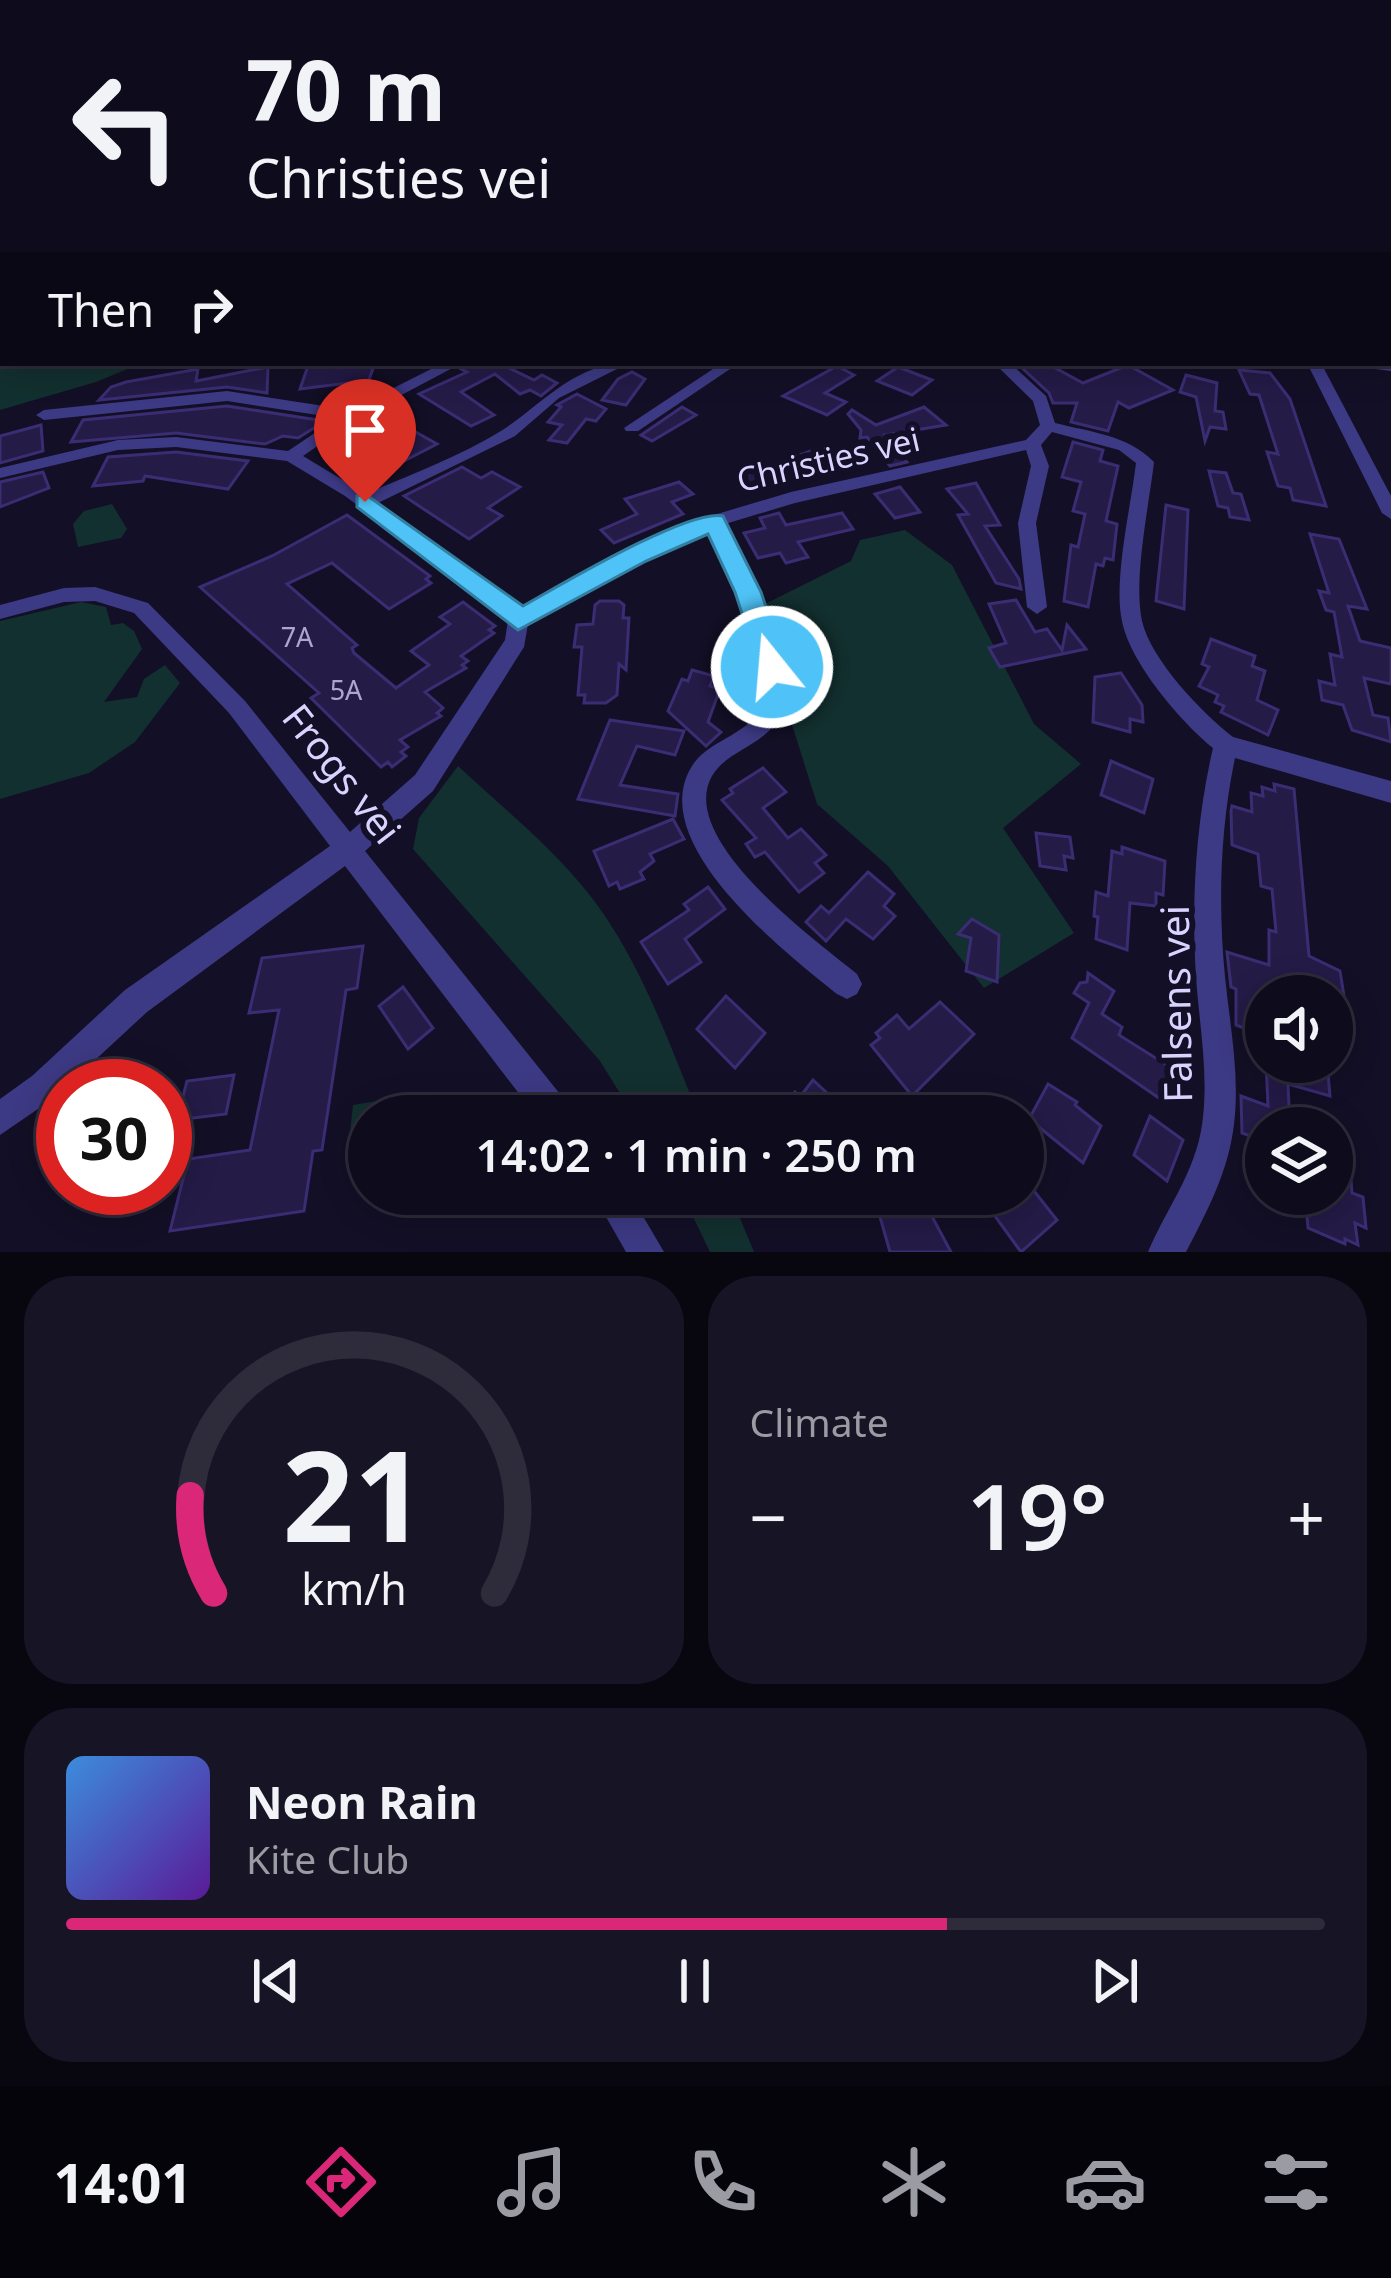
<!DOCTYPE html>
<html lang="en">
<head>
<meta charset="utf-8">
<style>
  :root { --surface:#0e0b1c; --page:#171425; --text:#f1f3f6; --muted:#9b9ba3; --line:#2e2b3b; --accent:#db2777 }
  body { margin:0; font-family:"Noto Sans",sans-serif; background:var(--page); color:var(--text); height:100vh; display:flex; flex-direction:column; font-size:45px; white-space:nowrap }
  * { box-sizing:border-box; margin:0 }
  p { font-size:39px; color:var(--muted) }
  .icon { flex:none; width:66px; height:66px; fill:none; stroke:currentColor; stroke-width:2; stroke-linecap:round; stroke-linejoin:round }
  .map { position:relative; height:1252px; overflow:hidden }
  .drawer { display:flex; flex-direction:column; gap:24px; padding:24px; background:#08060f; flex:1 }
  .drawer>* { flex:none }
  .banner { position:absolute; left:0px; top:0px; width:1392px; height:366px; box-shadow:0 6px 30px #0003,0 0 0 3px var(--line); background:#0e0b1c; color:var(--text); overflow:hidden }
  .buttons { position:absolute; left:1245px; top:975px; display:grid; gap:24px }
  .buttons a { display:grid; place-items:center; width:108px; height:108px; border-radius:50%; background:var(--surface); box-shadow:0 6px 30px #0003,0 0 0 3px var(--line); font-size:60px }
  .speed { position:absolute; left:36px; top:1059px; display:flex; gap:24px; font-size:60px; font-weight:700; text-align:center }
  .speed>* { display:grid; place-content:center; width:156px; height:156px; border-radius:50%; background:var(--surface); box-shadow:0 6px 30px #0003,0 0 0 3px var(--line); line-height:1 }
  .speed .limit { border:18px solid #d22; background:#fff; color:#111 }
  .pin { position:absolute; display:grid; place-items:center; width:102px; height:102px; color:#fff; margin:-123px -51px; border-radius:50% 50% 50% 0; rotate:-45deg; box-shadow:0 0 12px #0007 }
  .pin .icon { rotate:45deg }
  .me { position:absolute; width:132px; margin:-66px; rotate:343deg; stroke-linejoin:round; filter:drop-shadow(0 0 9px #0008) }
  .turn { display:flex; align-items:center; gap:42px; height:252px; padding:0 48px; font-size:54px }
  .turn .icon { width:156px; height:156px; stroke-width:2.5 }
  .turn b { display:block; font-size:84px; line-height:102px }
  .then { display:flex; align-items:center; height:114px; padding:0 48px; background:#0003; gap:24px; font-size:45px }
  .big { font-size:90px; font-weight:600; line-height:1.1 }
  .drawer .tile { flex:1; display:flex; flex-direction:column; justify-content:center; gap:18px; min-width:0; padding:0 42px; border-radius:48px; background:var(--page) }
  .drawer .dial { align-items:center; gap:0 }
  .dial svg { height:312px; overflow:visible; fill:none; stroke:var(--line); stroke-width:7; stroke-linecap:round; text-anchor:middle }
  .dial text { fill:var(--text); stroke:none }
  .song { display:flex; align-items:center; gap:36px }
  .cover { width:144px; height:144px; border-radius:18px; background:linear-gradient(135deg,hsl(210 70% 55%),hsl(270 70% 35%)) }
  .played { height:12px; border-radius:6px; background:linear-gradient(90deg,var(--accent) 70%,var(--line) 70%) }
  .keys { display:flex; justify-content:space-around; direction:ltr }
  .heat { display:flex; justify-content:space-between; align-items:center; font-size:66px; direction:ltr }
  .drawer .tiles { flex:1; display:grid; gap:24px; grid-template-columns:1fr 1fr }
  .tile:last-child { grid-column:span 2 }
  .trip { position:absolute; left:348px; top:1095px; width:696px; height:120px; border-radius:60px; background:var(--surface); box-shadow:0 6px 30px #0003,0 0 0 3px var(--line); font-weight:600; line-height:120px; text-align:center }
  .tabs { display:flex; height:192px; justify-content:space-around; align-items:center; background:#06040b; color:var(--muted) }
  .tabs .icon { width:84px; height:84px }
  .tabs .current { color:var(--accent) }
  .tabs b { font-size:54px; color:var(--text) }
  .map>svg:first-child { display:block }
</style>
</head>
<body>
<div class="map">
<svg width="1391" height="1252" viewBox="0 0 1391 1252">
  <rect width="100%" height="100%" fill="#130f26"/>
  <g fill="#12302f">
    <path d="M0,185l3,178h139l-46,19 -96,28z"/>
    <path d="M112,504l15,25 -6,9 -43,9 -5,-23 11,-13z"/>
    <path d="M905,530l47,35 82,159 47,40 -78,64 71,105 -90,55 -96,-122 -71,-62 -29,-92 1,-33 -26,-74 88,-44 9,-21z"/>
    <path d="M81,602l25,5 5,18 12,-2 11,8 8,18 -38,53 33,-5 7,-18 21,-14 15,18 -45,59 -46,31 -89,26v-178z"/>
    <path d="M458,766c44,41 93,80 131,128 51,65 79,147 110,222h-65l-34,-55 -187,-212 6,-31z"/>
    <path d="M432,1092l-2,24h-61v39l-22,4 6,-54z"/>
    <path d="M682,1194h48l24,58h-44z"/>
  </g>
  <g fill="#241b47" stroke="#3b2d73" stroke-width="3">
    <path d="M309,363h66l-13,36 -13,6 -9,-1 8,-21 -48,6z"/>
    <path d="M466,363h49l-8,4 27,13 8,-5 15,8 -16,13 -11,-6 -10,4 -25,-20 -34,18 33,23 -23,11 -52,-32 48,-22 -6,-3z"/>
    <path d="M1030,363h16l37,20 45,-18 45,25 -44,18 -11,-6 -10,29 -37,-9 6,-19h-24l-4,-10 -28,-26z"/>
    <path d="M837,366l17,9 -29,18 21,9 -19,13 -44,-19z"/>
    <path d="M268,367l-1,26 -40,-6 -128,13 12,-13 15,-5 72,-13 -2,12z"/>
    <path d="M898,367l34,13 -20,15 -35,-14z"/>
    <path d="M1239,370l31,3 20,26 36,107 -33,-6 -3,-12 -12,-2 -11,-34 11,2 -19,-59 -9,-1z"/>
    <path d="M632,372l13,7 -19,26 -24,-5 16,-21z"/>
    <path d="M1186,375l31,8 -2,28 8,1 3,17 -16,-2 -5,14 -9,-44 -16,-5z"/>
    <path d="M577,394l29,15 -10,12 -10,-2 -19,24 -18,-3 13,-15 -14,-3 13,-15 -4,-2z"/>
    <path d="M227,406l98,15 -27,17 -15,-2 -18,8 -89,-11 -105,9 12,-22z"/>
    <path d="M682,407l14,8 -44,26 -11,-6z"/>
    <path d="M924,407l22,18 -61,10 22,27 -17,4 -23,-29 -7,1 1,-8 -13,-16 4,-4 24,15z"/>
    <path d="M380,412l57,32 -64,33 -47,-32z"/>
    <path d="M41,425l2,26 -43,12v-27z"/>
    <path d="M1073,442l30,8 -3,11 18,5 -12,55 11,3 -4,36 -8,-2 -2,8 -7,-2 -8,43 -24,-6 7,-56 7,2 7,-33 -12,-3 8,-29 -19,-5z"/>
    <path d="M822,447l21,20 -46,15 -7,-7 -34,14 -15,-13z"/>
    <path d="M176,452l72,9 -20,28 -83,-13 -2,5 -50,5 15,-29z"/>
    <path d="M462,467l19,11 11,-6 28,15 -32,21 14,8 -33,23 -65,-43z"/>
    <path d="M1209,471l17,2 7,20 8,1 8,26 -19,-3 -2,-9 -10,-2z"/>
    <path d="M43,472l6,16 -49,19v-25z"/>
    <path d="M679,482l14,12 -21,8 11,12 -69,29 -13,-13 36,-16 -12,-15z"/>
    <path d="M976,483l24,42 -15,1 34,53 2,10 -25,-6 -38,-68 10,-1 -21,-25z"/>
    <path d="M900,487l20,25 -25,6 -20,-24z"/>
    <path d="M1166,505l22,5 -4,99 -28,-8z"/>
    <path d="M779,513l7,12 56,-12 11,16 -55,13 10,15 -22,6 -6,-10 -22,5 -14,-25 21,-5 -5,-10z"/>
    <path d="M347,515l83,61 -4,3 5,4 -42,26 -57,-46 -45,21 70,61 -5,3 2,5 42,35 33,-23 -18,-14 39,-27 -10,-7 23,-15 32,24 -6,4 5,3 -33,23 7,5 -6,4 4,3 -41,24 18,16 -6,5 4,3 -41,24 8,7 -7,5 5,4 -14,11 -4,-5 -7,5 -70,-69 8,-5 -119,-106 72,-31z"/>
    <path d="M1310,534l29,5 28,70 -19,-3 12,35 31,7v36l-27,-6 9,37 15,3 3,24 -39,-12 -9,-25 -21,-5 -3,-19 16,4 -5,-31 12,3 -8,-45 -8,-2 -7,-19 10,2z"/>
    <path d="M1016,600l19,32 12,-3 15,21 5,-25 19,24 -86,18 -11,-19 17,-5 -17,-39z"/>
    <path d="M600,601h19l5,4 -1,13h6l-3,52 -7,-6 -2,31 -11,8h-22l1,-8h-7l4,-48h-8l3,-22 16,-1 2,-19z"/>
    <path d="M1211,639l44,17 -3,10 13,5 -8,29 21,10 -10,25 -47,-23 3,-6 -9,-4 3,-7 -19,-9 10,-19 -7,-3z"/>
    <path d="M692,670l22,6 -4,10 10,3 -12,33 13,10 -15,14 -38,-35 14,-32 6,2z"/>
    <path d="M1121,673l21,32 1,17 -13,-3v13l-37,-10 2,-45z"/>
    <path d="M610,720l74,11 -9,24 -38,-9 -17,39 58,9 -3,22 -97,-17z"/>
    <path d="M1111,761l42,18 -9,34 -43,-18z"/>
    <path d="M763,768l23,24 -23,16 25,30 13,-9 25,26 -11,8 9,10 -25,19 -34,-40 -10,5 -9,-13 10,-6 -34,-38 11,-7 -3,-4z"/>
    <path d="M1274,784l20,5 15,167 31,15 4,25h-37l-33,-12 1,12h-9v41l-30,-12v-36l-5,-2 -4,-35 42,13v-35l7,2 -4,-43 -11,-3 -3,-32 -26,-9 -1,-34 1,-5 20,6 -1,-19 12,3 -1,-9 13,4z"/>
    <path d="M673,819l11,20 -34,15 4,7 -14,11 4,7 -24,10 -3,-7 -8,4 -15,-35z"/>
    <path d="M1036,833l34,4 3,21 -9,-2 2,14 -26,-4z"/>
    <path d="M1122,847l43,14 -2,34 -7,-2v13l-26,-3 -3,47 -31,-11 2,-22 -4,-1 2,-24 12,4 4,-45 10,3z"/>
    <path d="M868,872l26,22 -10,12 11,10 -22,23 -27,-20 -20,22 -20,-19 15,-16 8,7z"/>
    <path d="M708,887l17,22 -40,30 16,23 -33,22 -27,-42 48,-32 -5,-6z"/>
    <path d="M972,919l27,16 -2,47 -31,-11 5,-33 -13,-4z"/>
    <path d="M363,946l-6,42 -11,2 -24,160 -9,1 -9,60 -134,20 18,-72 62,-9 29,-140 -30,3 13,-55z"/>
    <path d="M1088,973l26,18 -12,23 20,13 -3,8 59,37 -12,31 -94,-65 17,-35 -15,-10 6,-10 7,-1z"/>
    <path d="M403,987l30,41 -25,21 -29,-43z"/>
    <path d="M726,996l39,37 -30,35 -38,-39z"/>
    <path d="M940,1002l34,32 -62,62 -41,-51 9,-7 -4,-5 21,-18 12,14z"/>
    <path d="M1266,1062h61l3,34 -42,-12 2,44h-24v14l-24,-9 -1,-37 27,10z"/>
    <path d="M234,1075l-8,39 -49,6 10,-39z"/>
    <path d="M813,1080l39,36h-74l17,-24 5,5z"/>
    <path d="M1048,1084l29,18 -2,3 26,21 -18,37 -54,-44z"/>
    <path d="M1150,1116l33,24 -16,41 -33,-26z"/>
    <path d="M1332,1160l18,7 2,26 11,4 3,31 -11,-5 3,22 -13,-6v5l-37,-16 -3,-34h27z"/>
    <path d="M1023,1177l34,43 -36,32 -42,-58h44z"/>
    <path d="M920,1194l31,58h-61l-10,-35z"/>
  </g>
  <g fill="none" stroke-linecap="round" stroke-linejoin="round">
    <g fill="#3d3a85" fill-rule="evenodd">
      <rect x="1389" y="191" width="2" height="6"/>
      <path d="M443,363h19l-104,55 -55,38 63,38c45,-20 93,-37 135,-63 42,-27 73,-68 128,-68l-70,35 -44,38 -137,67 138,98 6,8 108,-59 77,-33 84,-25 235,-52 14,-15 -7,-24 -39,-38h16l36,33 9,27c35,9 73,12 99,39 -5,44 -21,117 -12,159 9,39 60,92 91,116l158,44v22l-156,-45c-15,71 -17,147 -10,219 5,49 15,98 9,147 -5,46 -27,88 -48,128h-38c18,-43 47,-79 54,-127 8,-55 -5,-110 -7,-166 -3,-70 2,-142 18,-211 -32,-26 -83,-85 -91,-127 -9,-40 9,-115 14,-158l-17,-13 -67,-18 -11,13 8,21 -13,57 11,84 -10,7 -10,-7 -9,-84 13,-57 -5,-16 -231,53 -70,21c23,45 74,131 59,182 -12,40 -55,41 -72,70 -36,63 103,164 145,198l5,10 -5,10 -10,5 -10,-5c-52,-42 -197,-154 -143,-231 17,-24 59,-30 68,-59 15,-47 -32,-132 -53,-174l-65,30 -116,64 -4,23 -91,144 -68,60 203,253 4,12h-36l-191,-250 -198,146 -80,74h-4l-9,12 -54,37v-36l32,-23 93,-86 205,-144 -101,-133 -95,-100 -39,-12 -31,1 -64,17v-14l64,-17 31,-1 53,16 97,98 105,131 65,-57 90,-135 3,-20 -6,-9 -157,-115 -58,-35 -111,-14 -58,3 -118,28v-10l118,-28 58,-3 112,14 49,-33 -110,-17 -183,19 -8,-5 8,-5 183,-19 123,19z"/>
      <path d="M722,363h17l-101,68h-12l-2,-3z"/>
      <path d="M1307,363h14l70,133v23l-9,-6z"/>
      <path d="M1353,363h38v8l-31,-4z"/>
      <path d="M593,1194h37l34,58h-38z"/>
    </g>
  </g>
  <linearGradient id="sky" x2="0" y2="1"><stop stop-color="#0a0815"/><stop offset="0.51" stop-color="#333752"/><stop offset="1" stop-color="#333752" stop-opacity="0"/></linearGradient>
  <rect width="1391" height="361" fill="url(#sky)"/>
  <path fill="#4fc3f7" stroke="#337fa1" stroke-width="3" d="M365,494l158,112c36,-20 166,-98 200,-90l38,76 25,75 -14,11 -10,-3 -27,-83 -27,-58 -62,27 -128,69 -161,-123v-11z"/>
  <g text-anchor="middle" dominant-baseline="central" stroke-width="12" stroke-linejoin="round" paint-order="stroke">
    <g font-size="27" fill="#aca6d1">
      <text x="297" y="636">7A</text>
      <text x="346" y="689">5A</text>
    </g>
    <g font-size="33" fill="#d9d4ff" stroke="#130f26">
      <text transform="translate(828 459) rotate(-13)">Christies vei</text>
    </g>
    <g font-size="39" fill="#d9d4ff" stroke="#130f26">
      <text transform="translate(343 773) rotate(52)">Frogs vei</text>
      <text transform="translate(1175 1004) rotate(-91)">Falsens vei</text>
    </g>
  </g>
</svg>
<div class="buttons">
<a><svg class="icon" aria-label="sound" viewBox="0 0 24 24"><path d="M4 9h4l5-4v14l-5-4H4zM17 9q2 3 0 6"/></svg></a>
<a><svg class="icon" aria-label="layers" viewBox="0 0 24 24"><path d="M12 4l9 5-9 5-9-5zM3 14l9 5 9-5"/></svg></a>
</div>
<div class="speed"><div class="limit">30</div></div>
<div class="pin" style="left:365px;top:502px;background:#d93025"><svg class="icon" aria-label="arrive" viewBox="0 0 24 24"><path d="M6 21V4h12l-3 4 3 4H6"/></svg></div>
<svg class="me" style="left:772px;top:667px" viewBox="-20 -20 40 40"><circle r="17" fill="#4fc3f7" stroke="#fff" stroke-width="3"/><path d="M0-11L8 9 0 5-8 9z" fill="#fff"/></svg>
<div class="trip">14:02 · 1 min · 250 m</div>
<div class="banner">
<div class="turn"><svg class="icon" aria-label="left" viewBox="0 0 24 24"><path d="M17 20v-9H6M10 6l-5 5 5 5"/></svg><div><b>70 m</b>Christies vei</div></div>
<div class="then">Then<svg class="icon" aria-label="right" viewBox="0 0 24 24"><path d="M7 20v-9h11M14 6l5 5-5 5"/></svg></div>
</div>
</div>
<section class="drawer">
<div class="tiles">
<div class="tile dial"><svg viewBox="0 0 100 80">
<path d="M14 69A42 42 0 1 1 86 69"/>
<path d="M14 69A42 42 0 0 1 8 44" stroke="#db2777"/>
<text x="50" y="56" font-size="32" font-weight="700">21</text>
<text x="50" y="72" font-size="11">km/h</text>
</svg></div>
<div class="tile"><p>Climate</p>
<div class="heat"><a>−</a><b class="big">19°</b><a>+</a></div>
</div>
<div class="tile">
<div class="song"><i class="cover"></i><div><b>Neon Rain</b><p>Kite Club</p></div></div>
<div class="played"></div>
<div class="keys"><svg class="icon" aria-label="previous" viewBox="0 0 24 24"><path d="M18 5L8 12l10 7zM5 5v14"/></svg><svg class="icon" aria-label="pause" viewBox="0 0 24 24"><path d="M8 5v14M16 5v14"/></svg><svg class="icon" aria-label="next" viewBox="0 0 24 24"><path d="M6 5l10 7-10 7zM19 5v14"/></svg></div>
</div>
</div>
</section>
<nav class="tabs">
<b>14:01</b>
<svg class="icon current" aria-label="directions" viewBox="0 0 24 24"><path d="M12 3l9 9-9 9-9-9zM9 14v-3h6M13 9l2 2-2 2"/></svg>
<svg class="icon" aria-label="music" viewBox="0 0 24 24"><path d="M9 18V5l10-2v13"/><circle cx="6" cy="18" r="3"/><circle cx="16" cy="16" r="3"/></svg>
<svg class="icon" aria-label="phone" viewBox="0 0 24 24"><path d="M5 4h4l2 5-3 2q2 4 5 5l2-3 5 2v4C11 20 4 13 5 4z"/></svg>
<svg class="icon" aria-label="climate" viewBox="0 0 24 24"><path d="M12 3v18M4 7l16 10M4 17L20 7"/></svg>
<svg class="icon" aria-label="car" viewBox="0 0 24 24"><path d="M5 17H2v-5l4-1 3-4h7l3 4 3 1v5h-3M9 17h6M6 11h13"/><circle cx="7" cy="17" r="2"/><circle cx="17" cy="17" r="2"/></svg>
<svg class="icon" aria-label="filters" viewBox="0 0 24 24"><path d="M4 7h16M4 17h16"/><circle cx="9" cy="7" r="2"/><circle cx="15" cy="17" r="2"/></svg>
</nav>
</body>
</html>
